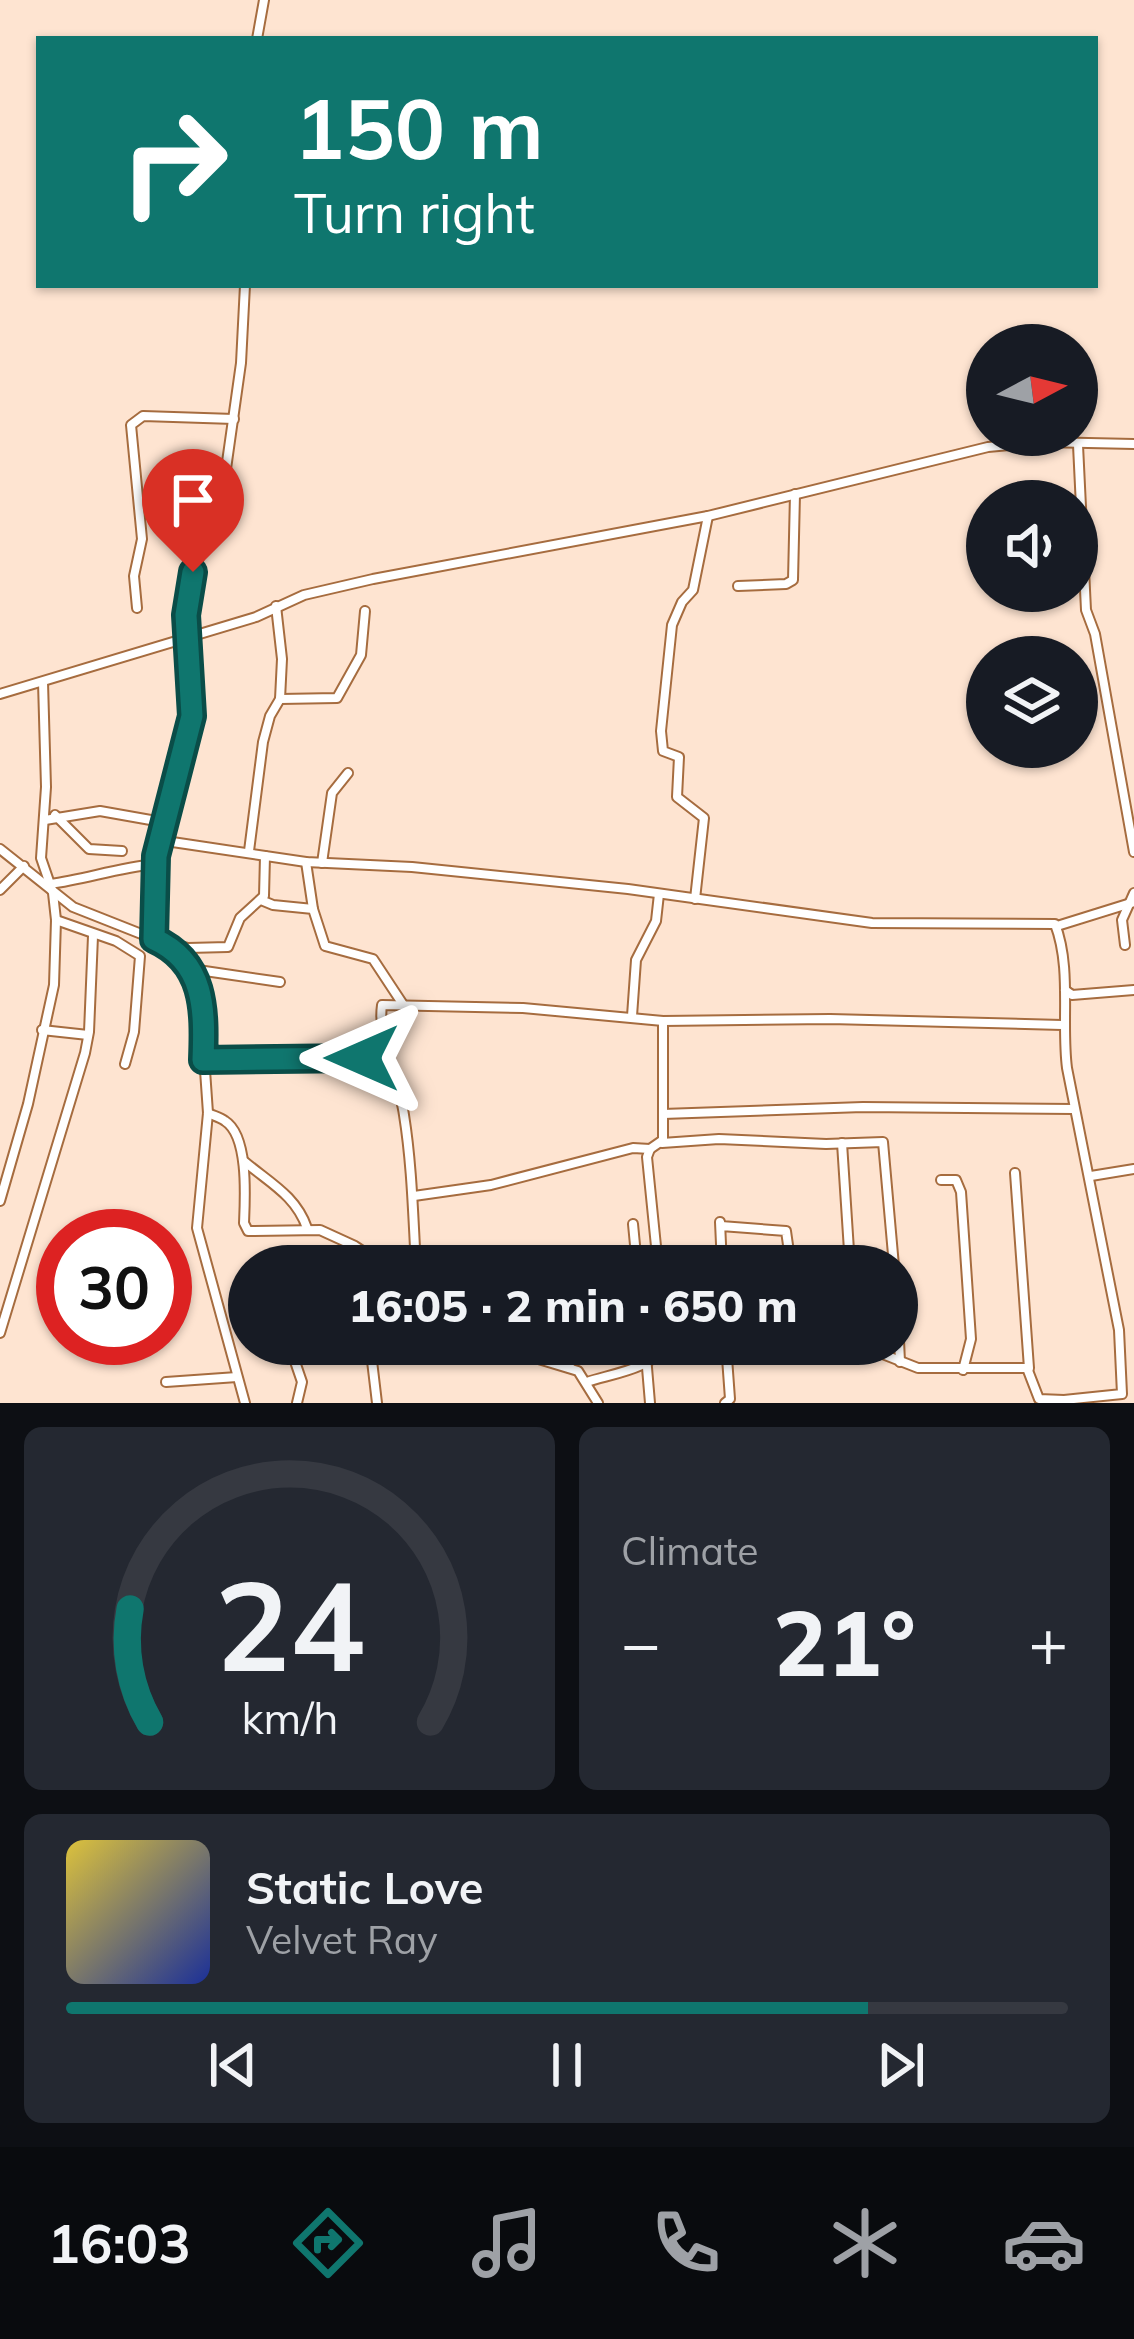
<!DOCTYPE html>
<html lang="en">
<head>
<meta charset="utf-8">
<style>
  :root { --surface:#171b24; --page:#242831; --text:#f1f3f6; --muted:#9ea1a6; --line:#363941; --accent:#0f766e }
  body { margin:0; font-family:Mulish,sans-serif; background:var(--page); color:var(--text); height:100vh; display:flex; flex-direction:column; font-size:45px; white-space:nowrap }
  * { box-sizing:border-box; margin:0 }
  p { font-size:39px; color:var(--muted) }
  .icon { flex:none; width:66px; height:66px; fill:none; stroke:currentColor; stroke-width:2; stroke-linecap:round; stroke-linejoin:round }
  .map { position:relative; height:1403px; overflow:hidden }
  .panel { display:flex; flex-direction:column; gap:24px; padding:24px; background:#0d0f14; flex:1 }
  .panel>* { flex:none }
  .top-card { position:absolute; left:36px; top:36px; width:1062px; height:252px; border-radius:0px; box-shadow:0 3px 9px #0004; background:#0f766e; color:#fff; overflow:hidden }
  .needle { width:78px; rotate:83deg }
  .buttons { position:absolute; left:966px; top:324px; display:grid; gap:24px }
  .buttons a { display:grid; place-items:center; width:132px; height:132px; border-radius:50%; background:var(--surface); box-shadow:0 3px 9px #0004; font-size:60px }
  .speed { position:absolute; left:36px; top:1209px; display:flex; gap:24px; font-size:60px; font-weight:700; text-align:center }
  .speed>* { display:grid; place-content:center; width:156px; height:156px; border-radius:50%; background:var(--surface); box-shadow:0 3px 9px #0004; line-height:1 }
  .speed .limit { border:18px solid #d22; background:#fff; color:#111 }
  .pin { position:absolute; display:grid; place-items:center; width:102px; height:102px; color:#fff; margin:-123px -51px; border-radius:50% 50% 50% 0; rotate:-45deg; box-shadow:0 0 12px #0007 }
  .pin .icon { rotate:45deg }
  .me { position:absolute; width:132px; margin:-66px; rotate:270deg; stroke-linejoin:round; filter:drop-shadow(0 0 9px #0008) }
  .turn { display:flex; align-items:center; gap:42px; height:252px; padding:0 60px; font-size:54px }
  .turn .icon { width:156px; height:156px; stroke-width:2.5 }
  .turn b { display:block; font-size:84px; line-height:102px }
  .big { font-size:90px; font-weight:800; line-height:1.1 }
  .panel .widget { flex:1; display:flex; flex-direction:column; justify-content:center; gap:18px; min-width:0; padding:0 42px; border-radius:18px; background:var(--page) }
  .panel .dial { align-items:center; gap:0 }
  .dial svg { height:312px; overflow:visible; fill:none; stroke:var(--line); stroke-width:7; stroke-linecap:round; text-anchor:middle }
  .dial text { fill:var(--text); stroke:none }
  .song { display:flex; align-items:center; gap:36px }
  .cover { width:144px; height:144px; border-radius:18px; background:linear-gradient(135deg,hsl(50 70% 55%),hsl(230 70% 35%)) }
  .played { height:12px; border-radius:6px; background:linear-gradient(90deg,var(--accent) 80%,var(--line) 80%) }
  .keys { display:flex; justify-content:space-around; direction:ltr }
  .heat { display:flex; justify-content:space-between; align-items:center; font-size:66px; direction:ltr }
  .panel .tiles { flex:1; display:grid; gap:24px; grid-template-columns:1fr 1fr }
  .widget:last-child { grid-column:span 2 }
  .trip { position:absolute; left:228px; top:1245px; width:690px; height:120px; border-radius:60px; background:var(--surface); box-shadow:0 3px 9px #0004; font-weight:800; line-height:120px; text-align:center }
  .dock { display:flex; height:192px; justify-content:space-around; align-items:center; background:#090b0e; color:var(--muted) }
  .dock .icon { width:84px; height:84px }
  .dock .selected { color:var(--accent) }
  .dock b { font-size:54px; color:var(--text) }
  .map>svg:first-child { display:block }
</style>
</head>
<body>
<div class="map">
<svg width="1134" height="1403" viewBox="0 0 1134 1403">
  <rect width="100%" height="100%" fill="#fee4d1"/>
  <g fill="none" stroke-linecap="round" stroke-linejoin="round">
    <defs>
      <g id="street">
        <path d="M257,39l7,-39"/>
        <path d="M245,285l-4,78 -15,106 -40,131 6,116 -36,140 -2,83 34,9 10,22 10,143 -11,115 48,175"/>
        <path d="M1078,445l8,165 9,24 39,218"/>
        <path d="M738,586l48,-2 7,-4 2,-86"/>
        <path d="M137,608l-3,-32 8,-37 -11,-114 12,-9 91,3"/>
        <path d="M0,694l256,-77 48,-22 69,-16 335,-63 280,-69 55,-5 91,2"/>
        <path d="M280,699l57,-1 24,-43 4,-44"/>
        <path d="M55,815l34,34 33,2"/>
        <path d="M45,820l55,-9 62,11"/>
        <path d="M159,840l147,22 106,5 216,22 244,34 183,1c17,44 6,98 12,144l52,262 3,64 -58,6 -25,-1 -12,-31h-109l-61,-24"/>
        <path d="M0,849l73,58 81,32"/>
        <path d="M249,851l14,-109 7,-26 10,-17 2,-40 -6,-53"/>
        <path d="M306,862l7,47"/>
        <path d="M322,863l10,-70 16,-20"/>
        <path d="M50,884c35,-5 68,-16 105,-20"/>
        <path d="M0,890l24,-24"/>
        <path d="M695,899l9,-81 -27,-21 2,-40 -16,-6 -2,-20 11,-106 10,-23 11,-12 15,-74"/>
        <path d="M261,900l12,5 40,4 12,37 48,13 31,47"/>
        <path d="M56,920l60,21 24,15 -6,76 -9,32"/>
        <path d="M1057,926l77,-24"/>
        <path d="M1125,945l-3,-25 12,-27"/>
        <path d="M171,946l24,31"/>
        <path d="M188,948l40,-1 12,-29 24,-22 1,-40"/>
        <path d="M198,970l82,12"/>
        <path d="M1065,990l7,5 62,-5"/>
        <path d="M632,1016l4,-56 20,-39 3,-27"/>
        <path d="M42,1030l46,5"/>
        <path d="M203,1060l186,-2"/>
        <path d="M208,1113c6,3 12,4 17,8 24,15 20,78 19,102l4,8 72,-1 35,16 30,20"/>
        <path d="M663,1114l200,-7 211,2"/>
        <path d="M662,1143l57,-4 107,5 57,-2 11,124"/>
        <path d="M842,1143l8,123"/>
        <path d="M245,1162c25,21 51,34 62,66"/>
        <path d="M1015,1173l14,195"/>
        <path d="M1091,1176l43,-7"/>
        <path d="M941,1180h15l5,12 10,147 -8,31"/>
        <path d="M414,1196l77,-11 142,-37 17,1"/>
        <path d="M0,1201l28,-97 26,-119 2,-65 -3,-27 -12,-35 5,-71 -3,-105"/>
        <path d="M633,1224l4,42"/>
        <path d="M550,1251l3,15"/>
        <path d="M416,1266c-3,-51 -4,-101 -12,-151 -5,-36 -27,-75 -22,-110l141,3 140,13 167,-2 232,6"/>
        <path d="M658,1266l-11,-109 3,-8 13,-9v-119"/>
        <path d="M722,1266l-2,-44 1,4 65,5 5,35"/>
        <path d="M897,1297l3,65"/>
        <path d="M0,1333l85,-280 4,-21 4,-96"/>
        <path d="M289,1344l13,38 -5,21"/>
        <path d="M370,1344l7,59"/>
        <path d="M489,1344l89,27 20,32"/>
        <path d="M566,1344l4,24"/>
        <path d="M645,1344l5,59"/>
        <path d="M166,1382l71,-5"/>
        <path d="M587,1382c23,-8 68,-13 77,-38"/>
        <path d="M725,1403l5,-4 -4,-55"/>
      </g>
    </defs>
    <use href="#street" stroke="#a66c3f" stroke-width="12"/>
    <use href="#street" stroke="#fff" stroke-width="8"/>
  </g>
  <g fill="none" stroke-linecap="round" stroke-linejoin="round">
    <defs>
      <path id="route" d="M193,572l-7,43 6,101 -36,140 -2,83c51,23 51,70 49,121l159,-2"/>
    </defs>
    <use href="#route" stroke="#0a4d48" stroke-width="30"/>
    <use href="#route" stroke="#0f766e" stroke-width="21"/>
  </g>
</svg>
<div class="buttons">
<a><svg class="needle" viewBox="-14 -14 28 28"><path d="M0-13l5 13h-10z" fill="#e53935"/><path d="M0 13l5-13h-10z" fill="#9ea1a6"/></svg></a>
<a><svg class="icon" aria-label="sound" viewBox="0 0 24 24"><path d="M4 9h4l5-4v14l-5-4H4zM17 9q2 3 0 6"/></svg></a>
<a><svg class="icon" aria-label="layers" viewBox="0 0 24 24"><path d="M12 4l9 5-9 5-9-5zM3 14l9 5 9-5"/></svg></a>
</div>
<div class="speed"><div class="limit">30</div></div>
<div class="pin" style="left:193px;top:572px;background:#d93025"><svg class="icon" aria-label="arrive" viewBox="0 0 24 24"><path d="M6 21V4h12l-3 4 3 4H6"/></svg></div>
<svg class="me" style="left:362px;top:1058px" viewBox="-20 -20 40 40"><path d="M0-17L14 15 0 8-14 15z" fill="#0f766e" stroke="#fff" stroke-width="4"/></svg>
<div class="trip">16:05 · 2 min · 650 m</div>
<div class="top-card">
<div class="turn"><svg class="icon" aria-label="right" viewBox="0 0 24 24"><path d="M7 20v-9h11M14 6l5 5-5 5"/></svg><div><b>150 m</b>Turn right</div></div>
</div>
</div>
<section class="panel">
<div class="tiles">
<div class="widget dial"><svg viewBox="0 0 100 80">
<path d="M14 69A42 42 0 1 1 86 69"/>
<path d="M14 69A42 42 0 0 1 9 40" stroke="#0f766e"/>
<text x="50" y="56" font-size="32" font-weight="700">24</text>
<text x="50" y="72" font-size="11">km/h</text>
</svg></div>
<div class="widget"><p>Climate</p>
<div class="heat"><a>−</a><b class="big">21°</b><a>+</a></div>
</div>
<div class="widget">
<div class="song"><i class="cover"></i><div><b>Static Love</b><p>Velvet Ray</p></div></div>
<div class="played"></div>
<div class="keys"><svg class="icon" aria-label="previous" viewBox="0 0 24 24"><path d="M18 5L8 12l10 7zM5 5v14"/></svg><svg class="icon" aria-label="pause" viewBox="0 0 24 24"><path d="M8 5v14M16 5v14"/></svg><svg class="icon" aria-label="next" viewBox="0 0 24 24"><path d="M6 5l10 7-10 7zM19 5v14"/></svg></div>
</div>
</div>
</section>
<nav class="dock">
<b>16:03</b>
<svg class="icon selected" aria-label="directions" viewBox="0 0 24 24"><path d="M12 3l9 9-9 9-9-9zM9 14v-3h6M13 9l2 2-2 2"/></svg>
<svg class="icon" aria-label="music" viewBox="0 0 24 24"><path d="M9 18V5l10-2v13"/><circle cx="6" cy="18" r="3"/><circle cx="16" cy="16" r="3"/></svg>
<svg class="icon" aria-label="phone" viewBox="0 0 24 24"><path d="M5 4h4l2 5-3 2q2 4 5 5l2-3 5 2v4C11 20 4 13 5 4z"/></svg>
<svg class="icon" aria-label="climate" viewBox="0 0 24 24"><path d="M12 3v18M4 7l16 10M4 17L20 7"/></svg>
<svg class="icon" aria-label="car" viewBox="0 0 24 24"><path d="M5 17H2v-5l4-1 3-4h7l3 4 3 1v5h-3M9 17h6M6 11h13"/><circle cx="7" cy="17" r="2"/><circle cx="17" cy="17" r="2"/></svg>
</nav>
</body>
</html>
